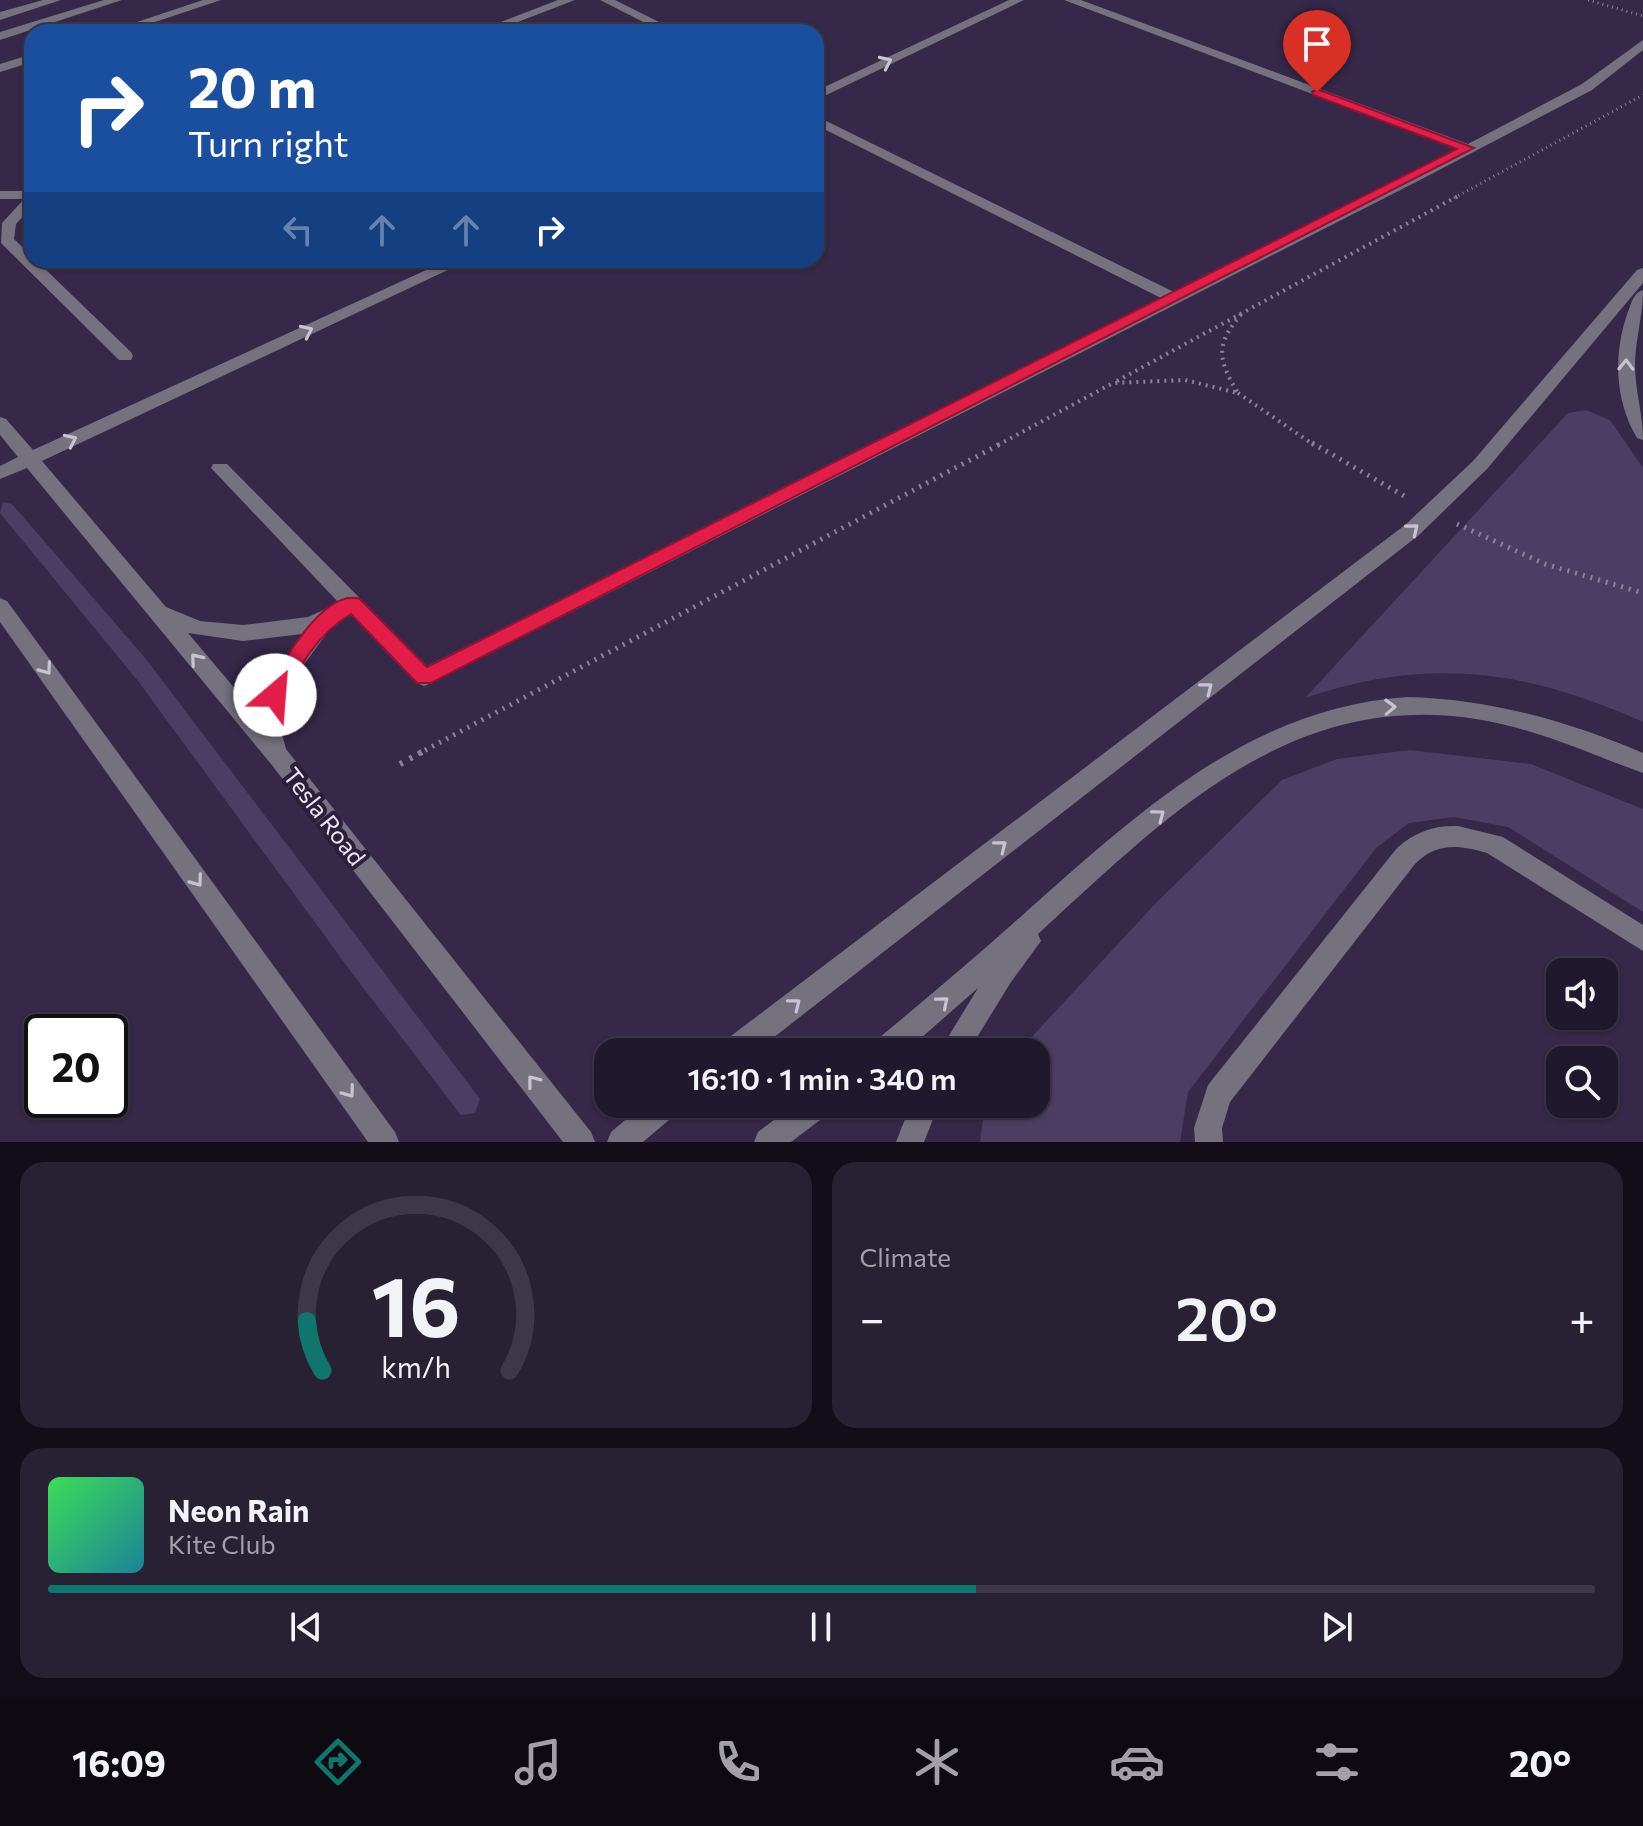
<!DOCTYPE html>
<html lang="en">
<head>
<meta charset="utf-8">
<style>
  :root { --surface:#20182c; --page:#282134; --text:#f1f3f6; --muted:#a2a0a9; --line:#3d3748; --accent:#0f766e }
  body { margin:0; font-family:Commissioner,sans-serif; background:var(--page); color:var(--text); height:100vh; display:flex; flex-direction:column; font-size:30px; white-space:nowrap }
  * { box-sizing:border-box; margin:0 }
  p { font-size:26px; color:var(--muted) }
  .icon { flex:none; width:44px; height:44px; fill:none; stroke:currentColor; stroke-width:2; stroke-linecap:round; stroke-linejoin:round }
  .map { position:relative; height:1142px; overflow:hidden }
  .drawer { display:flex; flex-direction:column; gap:20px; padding:20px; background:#120d18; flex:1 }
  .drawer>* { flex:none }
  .banner { position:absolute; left:24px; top:24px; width:800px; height:244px; border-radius:24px; box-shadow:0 2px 6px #0004,0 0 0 2px var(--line); background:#1a4fa0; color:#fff; overflow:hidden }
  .buttons { position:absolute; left:1546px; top:958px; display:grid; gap:16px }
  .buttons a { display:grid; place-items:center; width:72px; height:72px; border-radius:16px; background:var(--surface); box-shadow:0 2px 6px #0004,0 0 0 2px var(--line); font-size:40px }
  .speed { position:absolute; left:24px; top:1014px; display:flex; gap:16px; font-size:40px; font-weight:700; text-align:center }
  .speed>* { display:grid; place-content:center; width:104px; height:104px; border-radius:50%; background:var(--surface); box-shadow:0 2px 6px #0004,0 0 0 2px var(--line); line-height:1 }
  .speed .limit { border:4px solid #111; border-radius:12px; background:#fff; color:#111 }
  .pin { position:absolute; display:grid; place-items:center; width:68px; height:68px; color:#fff; margin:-82px -34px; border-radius:50% 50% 50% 0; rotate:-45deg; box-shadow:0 0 8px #0007 }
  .pin .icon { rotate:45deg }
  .me { position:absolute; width:88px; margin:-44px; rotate:27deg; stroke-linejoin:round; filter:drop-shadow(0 0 6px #0008) }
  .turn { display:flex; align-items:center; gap:28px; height:168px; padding:0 32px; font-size:36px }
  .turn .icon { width:104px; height:104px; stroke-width:2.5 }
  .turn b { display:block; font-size:56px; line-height:68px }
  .lanes { display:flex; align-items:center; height:76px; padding:0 32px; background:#0003; justify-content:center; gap:40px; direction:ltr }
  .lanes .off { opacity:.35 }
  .big { font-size:60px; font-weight:600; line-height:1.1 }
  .drawer .card { flex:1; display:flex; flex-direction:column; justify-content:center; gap:12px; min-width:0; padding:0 28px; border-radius:24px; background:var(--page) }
  .drawer .dial { align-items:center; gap:0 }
  .dial svg { height:208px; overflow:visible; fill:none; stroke:var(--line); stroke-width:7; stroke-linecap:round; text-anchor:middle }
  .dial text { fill:var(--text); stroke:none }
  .song { display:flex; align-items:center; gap:24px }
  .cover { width:96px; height:96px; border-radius:12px; background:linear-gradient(135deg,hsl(130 70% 55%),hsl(190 70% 35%)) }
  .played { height:8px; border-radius:4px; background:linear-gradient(90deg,var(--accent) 60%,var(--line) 60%) }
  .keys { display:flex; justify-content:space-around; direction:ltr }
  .heat { display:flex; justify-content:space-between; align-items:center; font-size:44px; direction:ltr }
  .drawer .tiles { flex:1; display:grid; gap:20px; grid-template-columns:1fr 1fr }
  .card:last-child { grid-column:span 2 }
  .trip { position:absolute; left:594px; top:1038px; width:456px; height:80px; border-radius:24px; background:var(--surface); box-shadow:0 2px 6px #0004,0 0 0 2px var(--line); font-weight:600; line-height:80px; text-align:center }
  .tabs { display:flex; height:128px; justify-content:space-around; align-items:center; background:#0d0a12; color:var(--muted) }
  .tabs .icon { width:56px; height:56px }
  .tabs .active { color:var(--accent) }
  .tabs b { font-size:36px; color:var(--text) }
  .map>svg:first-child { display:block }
</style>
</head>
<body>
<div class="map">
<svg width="1643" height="1142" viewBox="0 0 1643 1142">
  <rect width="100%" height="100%" fill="#2b203b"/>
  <path fill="#352848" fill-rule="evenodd" d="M0,0h1643v1142h-1643zM32,32h784v228h-784zM1560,972h44v44h-44zM42,1032h68v68h-68zM608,1052h428v52h-428zM1560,1060h44v44h-44z"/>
  <g fill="#4c3e62">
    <path d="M1586,410l24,10 33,48v254c-117,-52 -214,-66 -338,-24l263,-285z"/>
    <path d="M3,502l9,2 134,155 334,440 -5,14 -14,2 -106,-138 -217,-296 -138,-168z"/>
    <path d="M1410,750l121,14 112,45v103l-135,-85 -54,-10 -45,6 -33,25 -188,244 -8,50h-200l3,-24 9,-14h44v-52h-14l6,-11 127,-137 127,-124 55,-21z"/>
  </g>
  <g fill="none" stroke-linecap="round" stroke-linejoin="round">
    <g stroke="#8b8298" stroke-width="3" stroke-dasharray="1 4" stroke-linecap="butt">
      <path d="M1588,0l55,16"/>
      <path d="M1454,198l189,-103"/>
    </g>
    <g stroke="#8b8298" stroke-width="4" stroke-dasharray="2 5" stroke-linecap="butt">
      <path d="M1117,381l341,-185"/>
      <path d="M1238,393l76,52"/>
      <path d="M998,445l115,-62 72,-3 53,13c-22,-36 -22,-50 6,-82"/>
    </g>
    <g stroke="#8b8298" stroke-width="5" stroke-dasharray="2 6" stroke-linecap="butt">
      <path d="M1312,443l94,54"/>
      <path d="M1457,524l88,40 98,29"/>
      <path d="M418,754l584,-311"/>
    </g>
    <path stroke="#8b8298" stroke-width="6" stroke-dasharray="3 8" stroke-linecap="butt" d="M400,764l22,-12"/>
    <g fill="#75717f" fill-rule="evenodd">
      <path d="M43,0h18l-61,20v-8z"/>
      <path d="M104,0h18l-122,40v-8z"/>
      <path d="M203,0h18l-96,32h-18z"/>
      <path d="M558,0h17l-83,32h-17z"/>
      <path d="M600,0h15l64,32h-16z"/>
      <path d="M1009,0h15l-208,100v-9z"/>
      <path d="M1064,0h17l387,144 114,-60 61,-44v10l-51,40 -172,90 -988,503 -8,3 -8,-3 -65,-68 -18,10 -42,57 -10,30v18l5,19 305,383 4,10h-32l-292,-378 -244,-296 -27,11v-13l18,-9 -18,-22v-18l6,2 27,31 415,-190h21l-427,201 124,146 34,14 43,4 65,-8 31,-14 -128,-135 2,-4h14l200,202 734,-368 -345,-173v-9l358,176 284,-143zM188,633l55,8 59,-7 -31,45 -12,38z"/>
      <path d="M32,54v8l-32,10v-8z"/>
      <path d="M0,191h32v16l-16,17 -2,15 117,113 2,4 -2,4h-12l-118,-117 1,-20 22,-24h-24z"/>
      <path d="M1643,268v15l-156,186 -68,66 -664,517h-36l4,-10 682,-517 68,-64 164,-191z"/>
      <path d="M1643,290c0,26 -8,50 -8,75 0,26 8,49 8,75l-6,-2c-23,-39 -24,-87 -8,-129 3,-8 5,-16 14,-19z"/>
      <path d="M0,598l7,3 388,531 4,10h-31l-368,-520z"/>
      <path d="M1407,697c83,2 160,24 236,56v20c-56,-20 -108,-45 -167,-54 -188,-29 -311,99 -438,215l3,7 -30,41 -43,70h-29l39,-64 -73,64h-35l4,-10c52,-43 103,-86 153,-131 113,-100 223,-203 380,-214z"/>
      <path d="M1458,826l45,11 140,88v26l-156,-98c-28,-8 -50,-11 -72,11l-185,238 -8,26 1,14h-28l-1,-14 14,-43 189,-237c18,-16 37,-23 61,-22z"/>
      <path d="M644,1104h36l-4,10 -33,28h-36l4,-10z"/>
      <path d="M795,1104h37l-4,10 -37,28h-37l4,-10z"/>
      <path d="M911,1104h28l-15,38h-28z"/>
    </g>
  </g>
  <defs><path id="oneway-chevron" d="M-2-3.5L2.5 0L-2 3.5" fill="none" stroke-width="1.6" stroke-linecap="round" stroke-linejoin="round" transform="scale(2)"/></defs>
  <g stroke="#c8c2d2">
    <use href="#oneway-chevron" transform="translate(886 62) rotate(-25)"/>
    <use href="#oneway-chevron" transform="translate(307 331) rotate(-25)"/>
    <use href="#oneway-chevron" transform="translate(1626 365) rotate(-89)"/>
    <use href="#oneway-chevron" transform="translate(71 440) rotate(-25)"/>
    <use href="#oneway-chevron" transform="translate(1413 529) rotate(-39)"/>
    <use href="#oneway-chevron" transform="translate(196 659) rotate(-130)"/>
    <use href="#oneway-chevron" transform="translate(46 669) rotate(54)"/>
    <use href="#oneway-chevron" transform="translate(1207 688) rotate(-38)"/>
    <use href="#oneway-chevron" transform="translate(1390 707) rotate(-2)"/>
    <use href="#oneway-chevron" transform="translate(1159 815) rotate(-37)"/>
    <use href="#oneway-chevron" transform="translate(1001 846) rotate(-38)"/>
    <use href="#oneway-chevron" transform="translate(197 881) rotate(54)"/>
    <use href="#oneway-chevron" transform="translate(943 1002) rotate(-40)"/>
    <use href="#oneway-chevron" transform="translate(795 1004) rotate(-38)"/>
    <use href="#oneway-chevron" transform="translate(533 1081) rotate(-128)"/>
    <use href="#oneway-chevron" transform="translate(349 1092) rotate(54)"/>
  </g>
  <path fill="#e11d48" stroke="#92132f" stroke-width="2" d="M1317,89l157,59 -1043,535h-14l-66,-69c-34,20 -51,52 -69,86h-14l-3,-5c14,-27 58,-108 95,-96l67,68 1030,-518 -144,-54 -1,-3z"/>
  <g text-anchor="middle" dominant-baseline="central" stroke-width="8" stroke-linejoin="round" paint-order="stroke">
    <g font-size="24" fill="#ebe5f6" stroke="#2b203b">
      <text transform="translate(325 816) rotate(52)">Tesla Road</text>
    </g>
  </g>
</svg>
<div class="buttons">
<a><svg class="icon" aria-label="sound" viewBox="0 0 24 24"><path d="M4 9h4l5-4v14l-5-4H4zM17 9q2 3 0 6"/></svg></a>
<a><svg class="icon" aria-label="search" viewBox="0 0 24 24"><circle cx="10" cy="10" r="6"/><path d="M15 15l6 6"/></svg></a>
</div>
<div class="speed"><div class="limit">20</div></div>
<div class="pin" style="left:1317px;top:92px;background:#d93025"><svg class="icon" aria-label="arrive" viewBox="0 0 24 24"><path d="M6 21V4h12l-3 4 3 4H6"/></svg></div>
<svg class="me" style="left:275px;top:695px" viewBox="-20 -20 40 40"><circle r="19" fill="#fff"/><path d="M0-13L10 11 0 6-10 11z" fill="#e11d48"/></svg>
<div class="trip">16:10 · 1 min · 340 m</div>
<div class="banner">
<div class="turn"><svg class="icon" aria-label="right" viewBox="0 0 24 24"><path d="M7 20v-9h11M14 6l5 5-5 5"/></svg><div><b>20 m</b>Turn right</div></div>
<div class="lanes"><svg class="icon off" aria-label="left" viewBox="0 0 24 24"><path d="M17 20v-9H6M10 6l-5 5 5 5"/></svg><svg class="icon off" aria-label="ahead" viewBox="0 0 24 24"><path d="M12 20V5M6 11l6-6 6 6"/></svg><svg class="icon off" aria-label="ahead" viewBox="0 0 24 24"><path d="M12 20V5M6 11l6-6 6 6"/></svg><svg class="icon" aria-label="right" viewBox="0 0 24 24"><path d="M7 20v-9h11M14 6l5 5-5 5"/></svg></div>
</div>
</div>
<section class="drawer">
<div class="tiles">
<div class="card dial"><svg viewBox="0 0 100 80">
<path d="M14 69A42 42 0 1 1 86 69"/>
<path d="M14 69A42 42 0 0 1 8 50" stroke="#0f766e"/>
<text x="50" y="56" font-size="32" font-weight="700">16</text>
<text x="50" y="72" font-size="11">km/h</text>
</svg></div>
<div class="card"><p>Climate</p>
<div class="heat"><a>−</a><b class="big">20°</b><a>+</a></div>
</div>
<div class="card">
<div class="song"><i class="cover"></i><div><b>Neon Rain</b><p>Kite Club</p></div></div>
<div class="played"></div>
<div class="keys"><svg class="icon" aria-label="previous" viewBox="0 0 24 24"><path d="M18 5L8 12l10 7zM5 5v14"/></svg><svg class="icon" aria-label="pause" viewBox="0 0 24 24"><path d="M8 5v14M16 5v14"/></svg><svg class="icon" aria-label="next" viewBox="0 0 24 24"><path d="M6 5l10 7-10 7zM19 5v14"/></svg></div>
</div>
</div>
</section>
<nav class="tabs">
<b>16:09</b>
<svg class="icon active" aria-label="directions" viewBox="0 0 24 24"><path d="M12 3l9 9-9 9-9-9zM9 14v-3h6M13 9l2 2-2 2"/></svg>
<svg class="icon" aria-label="music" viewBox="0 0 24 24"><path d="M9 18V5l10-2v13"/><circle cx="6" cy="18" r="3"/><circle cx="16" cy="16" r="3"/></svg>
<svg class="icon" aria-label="phone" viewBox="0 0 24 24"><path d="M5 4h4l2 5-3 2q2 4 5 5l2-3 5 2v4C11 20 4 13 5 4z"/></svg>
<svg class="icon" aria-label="climate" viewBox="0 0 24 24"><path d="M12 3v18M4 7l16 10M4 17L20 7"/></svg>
<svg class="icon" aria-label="car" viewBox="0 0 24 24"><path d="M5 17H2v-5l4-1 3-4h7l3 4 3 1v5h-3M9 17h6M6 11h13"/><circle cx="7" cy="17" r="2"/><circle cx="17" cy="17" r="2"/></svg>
<svg class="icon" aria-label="filters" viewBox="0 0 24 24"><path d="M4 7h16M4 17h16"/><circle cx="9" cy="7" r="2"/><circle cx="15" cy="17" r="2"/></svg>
<b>20°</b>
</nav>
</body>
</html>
